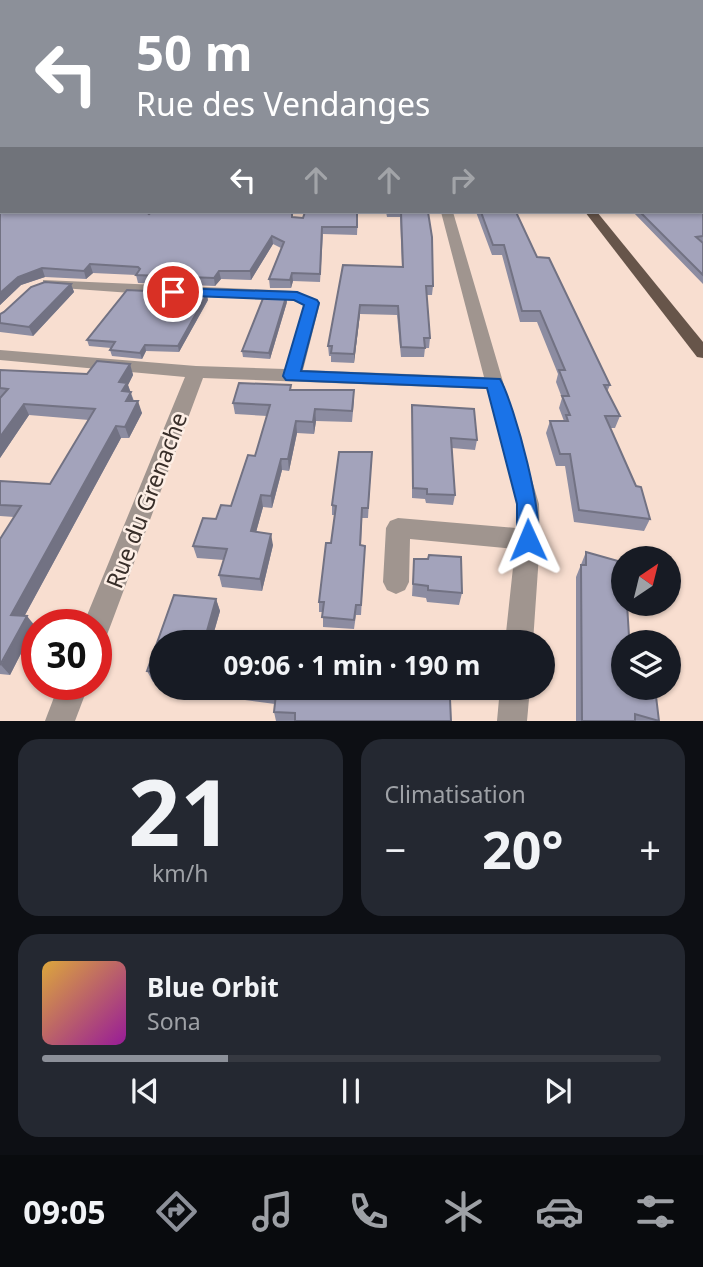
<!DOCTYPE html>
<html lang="fr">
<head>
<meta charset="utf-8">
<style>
  :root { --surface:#171b24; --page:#242831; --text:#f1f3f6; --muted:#9ea1a6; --line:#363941; --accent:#8c9099 }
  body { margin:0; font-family:"Noto Sans",sans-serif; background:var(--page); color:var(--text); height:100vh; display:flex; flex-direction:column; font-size:26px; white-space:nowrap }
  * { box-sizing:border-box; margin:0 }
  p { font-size:23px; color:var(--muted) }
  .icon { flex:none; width:38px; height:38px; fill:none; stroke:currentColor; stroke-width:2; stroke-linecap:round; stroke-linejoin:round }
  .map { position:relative; height:721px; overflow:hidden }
  .side { display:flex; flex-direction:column; gap:18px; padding:18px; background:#0d0f14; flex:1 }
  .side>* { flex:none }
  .top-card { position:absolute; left:0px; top:0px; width:704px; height:214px; box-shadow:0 2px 5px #0004; background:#8c9099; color:#fff; overflow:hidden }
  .needle { width:46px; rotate:35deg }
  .tools { position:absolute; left:611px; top:546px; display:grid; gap:14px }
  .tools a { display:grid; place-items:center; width:70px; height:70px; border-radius:50%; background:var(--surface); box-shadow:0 2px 5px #0004; font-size:35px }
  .speed { position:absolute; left:21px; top:609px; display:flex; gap:14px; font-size:35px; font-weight:700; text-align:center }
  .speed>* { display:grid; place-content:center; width:91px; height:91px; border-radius:50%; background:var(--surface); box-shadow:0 2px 5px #0004; line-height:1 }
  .speed .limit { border:10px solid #d22; background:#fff; color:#111 }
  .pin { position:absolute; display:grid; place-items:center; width:60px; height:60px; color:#fff; margin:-30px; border:4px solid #fff; border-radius:50%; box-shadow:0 2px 7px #0007 }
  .me { position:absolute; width:77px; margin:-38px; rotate:359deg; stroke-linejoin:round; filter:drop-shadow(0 0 5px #0008) }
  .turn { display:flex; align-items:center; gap:24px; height:147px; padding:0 21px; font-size:32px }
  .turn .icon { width:91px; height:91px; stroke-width:2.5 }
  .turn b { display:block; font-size:49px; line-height:60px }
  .lanes { display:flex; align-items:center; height:66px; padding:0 21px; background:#0003; justify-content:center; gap:35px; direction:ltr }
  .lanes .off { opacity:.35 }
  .big { font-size:52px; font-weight:700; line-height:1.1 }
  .side .card { flex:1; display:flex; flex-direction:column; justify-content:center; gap:10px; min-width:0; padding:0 24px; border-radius:21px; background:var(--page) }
  .side .dial { align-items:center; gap:0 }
  .dial b { font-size:91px; line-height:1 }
  .song { display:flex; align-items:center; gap:21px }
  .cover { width:84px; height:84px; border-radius:10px; background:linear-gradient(135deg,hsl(40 70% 55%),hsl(300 70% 35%)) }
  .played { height:7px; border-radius:4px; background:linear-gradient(90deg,var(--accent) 30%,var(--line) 30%) }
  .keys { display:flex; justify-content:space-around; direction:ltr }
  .heat { display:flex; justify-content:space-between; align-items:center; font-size:38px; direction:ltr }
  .side .tiles { flex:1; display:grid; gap:18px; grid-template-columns:1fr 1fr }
  .card:last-child { grid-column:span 2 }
  .trip { position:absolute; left:149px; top:630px; width:406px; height:70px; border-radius:35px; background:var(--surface); box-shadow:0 2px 5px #0004; font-weight:700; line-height:70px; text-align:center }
  .dock { display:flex; height:112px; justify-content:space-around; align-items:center; background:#090b0e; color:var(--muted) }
  .dock .icon { width:49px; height:49px }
  .dock .selected { color:var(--accent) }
  .dock b { font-size:32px; color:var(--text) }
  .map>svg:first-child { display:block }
</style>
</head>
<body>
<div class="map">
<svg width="703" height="721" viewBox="0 0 703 721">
  <rect width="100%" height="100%" fill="#f8ded0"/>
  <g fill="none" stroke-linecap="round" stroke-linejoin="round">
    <g fill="#a0958f" fill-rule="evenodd">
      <rect x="0" y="164" width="2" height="6"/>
      <path d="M441,212h12l86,292 1,36 -7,102h-28l10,-93 -105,-10 -1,43 -4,8 -9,4 -9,-4 -4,-8 3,-54 4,-7 8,-3 118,10 1,-24 -30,-115 -284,-11 -93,249 -4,10 -10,3v-15h-13l102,-248 -185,-17v-10l196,16 89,3 19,-64 -10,-5 -121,-4 -125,-9 -5,-1v-6l254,11 23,12 -17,67 181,7z"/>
      <path d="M59,684h30l-14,37h-30z"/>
      <path d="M500,688h30l-3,33h-30z"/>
    </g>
    <path fill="#67554a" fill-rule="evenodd" d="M585,212h12l106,130v16l-6,-1z"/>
  </g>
  <g fill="#8c8ca1">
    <path d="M702,100h1v184l-70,-72h69z"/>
    <path d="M0,208l149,6 154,4 55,-6 -1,23 -34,-1 -3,48 -27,-1 -2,7h-21l-1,-9 12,-31 -8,-4 -22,36 -30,-1 -6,7 -77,-3 -2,-8 -43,-2 -7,6 -41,-2 -24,8 -21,20z"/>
    <path d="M386,212h42l5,74 -1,9h-5l3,43 -1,10h-4l-1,9h-23l-4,-42 -37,-1 -6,49 -23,-1v-6h-2l-1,-10 15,-81 59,2 -2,-50h-13z"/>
    <path d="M476,212h40l21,45 73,128 -3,7 13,24 -5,12h-5l40,91 -6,12 -70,-9 -9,-56h-9l-10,-33 4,-12h14l-5,-13 3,-10 -6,-16 2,-8 -21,-52h-17l-18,-67h-10z"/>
    <path d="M71,284l3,8 -41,44 -33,-4v-18z"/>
    <path d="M208,300l-29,52 -33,-1 -4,8 -30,-3 -2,-6 1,-2 -22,-2 -2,-6z"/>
    <path d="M287,302l-17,57 -27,-2 -1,-6z"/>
    <path d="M130,364l3,11 -5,10 6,16 8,12 -13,25h-8l-96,177 10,11 -25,49 -10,-1v-135l14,-22 -14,-1v-35l50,3 39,-64 -60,-5 -29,43v-88l87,4z"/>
    <path d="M291,390l63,11 -2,21 -36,-1 -2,13 -17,-1 -8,38 -7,-1 -10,38 -9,-1 -7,25 17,13 -11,46 -40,-4 -3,-12 5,-15 -27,-2 -4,-12 23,-27 15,-13 24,-50 12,-40 -32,-2 -2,-11z"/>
    <path d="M412,405l65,35 -2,10 -23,-2 3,47 -2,10 -27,-2 -1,-4 -13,-1z"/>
    <path d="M372,452l-4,66h-6l-1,27 4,1 -4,69h-5l-2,14 -31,-2v-15h-4v-10l12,-59 4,-28h-3v-10z"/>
    <path d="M586,552l33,22 10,62 30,85h-83v-144z"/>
    <path d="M414,559l48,34 -3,12 -32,-3 -1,-4 -14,-2z"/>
    <path d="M174,595l42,4 4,12 -6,21 46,5 1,5h-100v41l-8,-1 -6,-11z"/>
    <path d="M192,688h204l34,9 21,24h-175l-2,-9 1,-8 -81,-11z"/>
  </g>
  <g fill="#727283">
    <path d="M272,236l1,8 -22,36 -1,-9z"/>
    <path d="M90,264l3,9 -7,6 -2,-8z"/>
    <path d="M42,268l3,9 -24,8 -21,20v-12l18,-16z"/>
    <path d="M219,271l2,8 -6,7 -1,-8z"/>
    <path d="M292,273l1,8 -2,7 -1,-8z"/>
    <path d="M71,284l3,8 -41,44 -4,-9z"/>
    <path d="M207,294l1,6 -29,52 -1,-6z"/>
    <path d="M286,297l1,5 -17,57 -1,-6z"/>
    <path d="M360,305v9l-6,49v-9z"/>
    <path d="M145,345l1,6 -4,8 -2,-6z"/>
    <path d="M130,364l3,11 -5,10 6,18 -5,9 -10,-30z"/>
    <path d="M138,401l4,12 -13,25 -4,-11z"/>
    <path d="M24,404l5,11 -29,43v-21z"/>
    <path d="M315,409l1,12 -2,13 -1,-12z"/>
    <path d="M296,421l1,12 -8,38 -1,-12z"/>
    <path d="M116,426l5,12 -102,188 -8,-11z"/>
    <path d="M281,459l1,11 -10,38 -1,-12z"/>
    <path d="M261,495l2,12 -10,36 -2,-12z"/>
    <path d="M271,534l2,11 -11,46 -2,-12z"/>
    <path d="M216,599l4,12 -9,31 -4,-11z"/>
    <path d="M27,616l8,10 -25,49 -9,-10z"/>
  </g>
  <g fill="#a3a3bb" stroke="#727283" stroke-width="2">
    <rect x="702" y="100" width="1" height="17"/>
    <path d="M0,110h2v14l-2,-1z"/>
    <path d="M702,119l1,4v14l-1,1z"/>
    <path d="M2,126v21h-2v-16z"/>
    <path d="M702,140l1,3v23h-1z"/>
    <path d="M702,168l1,4v19h-1z"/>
    <path d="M2,169v34l-2,-3v-30z"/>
    <path d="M702,192l1,4v40l-7,1 7,6v32l-63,-63h62z"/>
    <path d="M0,208h2v4h144l3,2 3,-2 100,1 1,-1h39v5l11,1 2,-6h52v15h-35l-2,47 -28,-1 -2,7 -21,-1 15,-37 -12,-6 -22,35h-31l-5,7 -78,-3 4,-6 -2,-2 -48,-3 -6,7 -42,-3 -24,9 -18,16z"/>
    <path d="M401,212h27l4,25 1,49h-7l4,52h-6l1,10 -24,-1 -3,-41 -38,-1 -6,49 -23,-1 1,-7h-4l15,-81 60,2z"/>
    <path d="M481,212h35l21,45 12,1 61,127h-6l16,31h-15l31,70 5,1 9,32 -71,-9 -9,-56h-10l-10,-33h18l-2,-6h4l-8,-19h7l-10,-26h6l-25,-59h-18l-18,-66h-11z"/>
    <path d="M45,282l26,2 -42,43 -29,-4v-9l4,-2 27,-25z"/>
    <path d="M127,290l80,4 -29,52 -33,-1 -5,8 -30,-3 5,-8 -28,-2z"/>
    <path d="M264,296l22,1 -17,56 -27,-2z"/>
    <path d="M97,361l33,3 -11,18 8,1 -5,8 9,1 -5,9h12l-13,26 -9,-1 -105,189 16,1 -27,49v-126l21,-33 -21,-1v-24l50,3 45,-75 -71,-5 -24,33v-39l8,-9 -8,-1v-18l87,4z"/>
    <path d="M239,383l52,2 -1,5h64l-2,21 -37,-2 -2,13 -17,-1 -8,38h-7l-10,37 -10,-1 -10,36 20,3 -11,45 -41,-4 8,-26 -34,-3 10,-28 13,1 5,-14 10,1 17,-51 7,1 15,-51 -37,-2z"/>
    <path d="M412,405l62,4 3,31 -26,-2 4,57 -28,-1v-5l-14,-1z"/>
    <path d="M339,452h33l-4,56h-6l-2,37 5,1 -4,59h-5l-2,15 -32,-3 2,-15h-5l7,-59h5l5,-37 -4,-1z"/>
    <path d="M586,552l32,9 1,13 4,2v28h4l2,32 22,6h-28v46h32l4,33 -24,-7v7h-53l-1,-156h5z"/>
    <path d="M429,555l32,2 1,36 -34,-3v-4l-15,-2 1,-25h14z"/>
    <path d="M174,595l42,4 -9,32 53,6 -1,5h-98v30l-14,-1z"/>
    <path d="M232,688h164l33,3 1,6 20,2 1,22h-156v-8l-21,-1 2,-18z"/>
  </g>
  <linearGradient id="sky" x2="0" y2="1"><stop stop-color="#9babc0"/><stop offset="0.5" stop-color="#fcf0ea"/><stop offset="1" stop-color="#fcf0ea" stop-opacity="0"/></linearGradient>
  <rect width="703" height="201" fill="url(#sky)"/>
  <path fill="#1a73e8" stroke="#114b97" stroke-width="2" d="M173,288l124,4 20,8 2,3 -18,68 199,8c14,24 47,144 36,168l-8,3 -8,-3 -3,-7v-36l-30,-116 -201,-8 -3,-4 21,-71 -10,-5 -125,-5 -2,-3z"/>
  <g text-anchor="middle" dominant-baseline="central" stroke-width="5" stroke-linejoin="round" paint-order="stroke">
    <g font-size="23" fill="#382e29" stroke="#fdeee5">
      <text transform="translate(146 500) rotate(-69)">Rue du Grenache</text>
    </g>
  </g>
</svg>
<div class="tools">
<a><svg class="needle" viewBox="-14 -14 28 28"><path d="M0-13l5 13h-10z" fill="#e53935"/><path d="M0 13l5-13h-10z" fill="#9ea1a6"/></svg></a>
<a><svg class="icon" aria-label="layers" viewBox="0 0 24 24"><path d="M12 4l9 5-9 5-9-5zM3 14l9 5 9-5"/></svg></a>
</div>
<div class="speed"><div class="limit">30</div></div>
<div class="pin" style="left:173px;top:292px;background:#d93025"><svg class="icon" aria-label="arrive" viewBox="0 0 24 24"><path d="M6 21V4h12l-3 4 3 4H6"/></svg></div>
<svg class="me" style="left:528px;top:540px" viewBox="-20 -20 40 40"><path d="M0-17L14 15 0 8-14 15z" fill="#1a73e8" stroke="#fff" stroke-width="4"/></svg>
<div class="trip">09:06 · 1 min · 190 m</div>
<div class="top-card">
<div class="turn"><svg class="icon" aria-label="left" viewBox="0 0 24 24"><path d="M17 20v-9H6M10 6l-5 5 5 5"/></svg><div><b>50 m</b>Rue des Vendanges</div></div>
<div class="lanes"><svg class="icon" aria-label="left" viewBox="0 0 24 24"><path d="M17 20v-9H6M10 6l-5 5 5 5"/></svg><svg class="icon off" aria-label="ahead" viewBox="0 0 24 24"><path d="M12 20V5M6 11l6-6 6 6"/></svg><svg class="icon off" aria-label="ahead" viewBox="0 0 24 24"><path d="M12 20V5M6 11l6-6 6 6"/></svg><svg class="icon off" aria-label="right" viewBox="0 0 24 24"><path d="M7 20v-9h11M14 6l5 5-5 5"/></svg></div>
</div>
</div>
<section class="side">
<div class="tiles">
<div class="card dial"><b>21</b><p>km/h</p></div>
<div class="card"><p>Climatisation</p>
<div class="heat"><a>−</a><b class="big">20°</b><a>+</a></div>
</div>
<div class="card">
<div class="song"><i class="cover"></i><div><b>Blue Orbit</b><p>Sona</p></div></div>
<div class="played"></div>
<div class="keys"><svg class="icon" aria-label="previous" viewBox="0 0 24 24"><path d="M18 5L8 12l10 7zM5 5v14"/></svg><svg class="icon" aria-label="pause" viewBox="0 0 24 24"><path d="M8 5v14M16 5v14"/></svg><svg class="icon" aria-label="next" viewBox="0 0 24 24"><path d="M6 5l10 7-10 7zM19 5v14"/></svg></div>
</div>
</div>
</section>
<nav class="dock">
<b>09:05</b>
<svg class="icon selected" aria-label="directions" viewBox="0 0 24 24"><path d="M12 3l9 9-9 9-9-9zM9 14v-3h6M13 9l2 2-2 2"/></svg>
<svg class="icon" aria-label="music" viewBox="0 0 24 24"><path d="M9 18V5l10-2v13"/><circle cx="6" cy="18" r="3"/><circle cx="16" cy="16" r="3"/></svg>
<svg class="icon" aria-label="phone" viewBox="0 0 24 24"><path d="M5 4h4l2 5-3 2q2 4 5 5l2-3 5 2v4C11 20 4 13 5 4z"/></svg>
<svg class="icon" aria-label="climate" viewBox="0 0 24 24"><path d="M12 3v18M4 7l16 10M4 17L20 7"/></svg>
<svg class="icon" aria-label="car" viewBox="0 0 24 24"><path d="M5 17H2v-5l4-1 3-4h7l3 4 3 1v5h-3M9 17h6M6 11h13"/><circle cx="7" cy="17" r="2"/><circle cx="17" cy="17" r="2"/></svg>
<svg class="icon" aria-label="filters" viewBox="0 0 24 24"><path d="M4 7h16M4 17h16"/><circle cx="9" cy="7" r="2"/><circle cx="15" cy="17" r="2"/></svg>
</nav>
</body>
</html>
